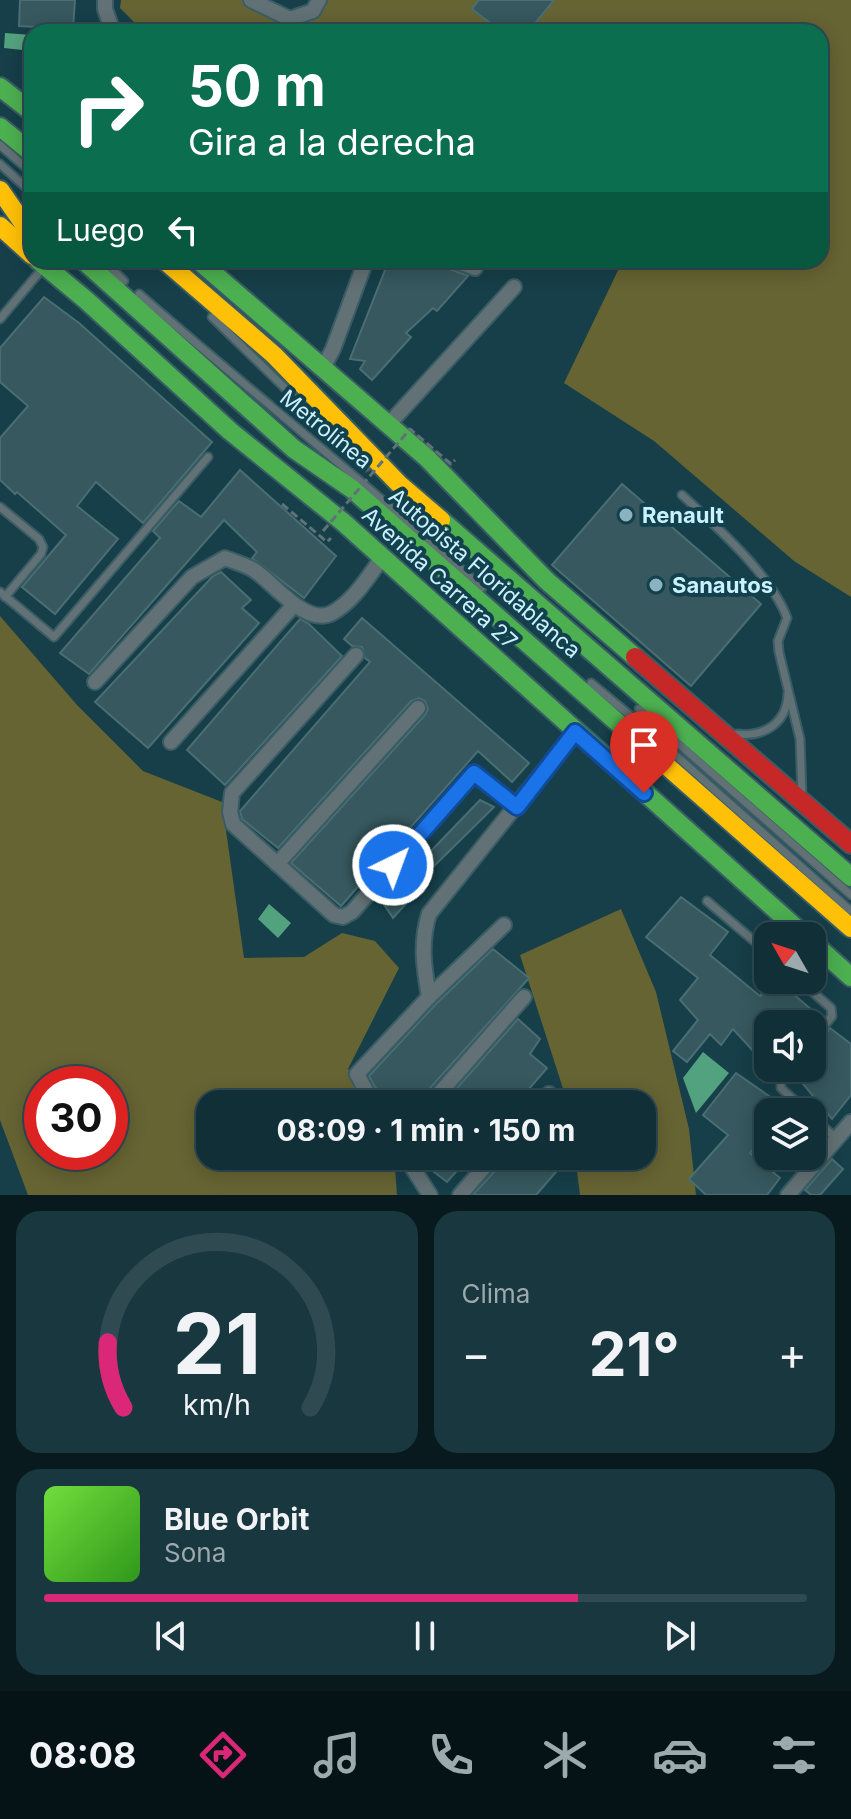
<!DOCTYPE html>
<html lang="es">
<head>
<meta charset="utf-8">
<style>
  :root { --surface:#102f37; --page:#19373f; --text:#f1f3f6; --muted:#9ca9ad; --line:#304a52; --accent:#db2777 }
  body { margin:0; font-family:Inter,sans-serif; background:var(--page); color:var(--text); height:100vh; display:flex; flex-direction:column; font-size:30px; white-space:nowrap }
  * { box-sizing:border-box; margin:0 }
  p { font-size:26px; color:var(--muted) }
  .icon { flex:none; width:44px; height:44px; fill:none; stroke:currentColor; stroke-width:2; stroke-linecap:round; stroke-linejoin:round }
  .map { position:relative; height:1195px; overflow:hidden }
  .panel { display:flex; flex-direction:column; gap:16px; padding:16px; background:#091a1e; flex:1 }
  .panel>* { flex:none }
  .hud { position:absolute; left:24px; top:24px; width:804px; height:244px; border-radius:24px; box-shadow:0 4px 20px #0003,0 0 0 2px var(--line); background:#0b6e4f; color:#fff; overflow:hidden }
  .needle { width:52px; rotate:309deg }
  .tools { position:absolute; left:754px; top:922px; display:grid; gap:16px }
  .tools a { display:grid; place-items:center; width:72px; height:72px; border-radius:16px; background:var(--surface); box-shadow:0 4px 20px #0003,0 0 0 2px var(--line); font-size:40px }
  .speed { position:absolute; left:24px; top:1066px; display:flex; gap:16px; font-size:40px; font-weight:700; text-align:center }
  .speed>* { display:grid; place-content:center; width:104px; height:104px; border-radius:50%; background:var(--surface); box-shadow:0 4px 20px #0003,0 0 0 2px var(--line); line-height:1 }
  .speed .limit { border:12px solid #d22; background:#fff; color:#111 }
  .pin { position:absolute; display:grid; place-items:center; width:68px; height:68px; color:#fff; margin:-82px -34px; border-radius:50% 50% 50% 0; rotate:-45deg; box-shadow:0 0 8px #0007 }
  .pin .icon { rotate:45deg }
  .me { position:absolute; width:88px; margin:-44px; rotate:42deg; stroke-linejoin:round; filter:drop-shadow(0 0 6px #0008) }
  .turn { display:flex; align-items:center; gap:28px; height:168px; padding:0 32px; font-size:36px }
  .turn .icon { width:104px; height:104px; stroke-width:2.5 }
  .turn b { display:block; font-size:56px; line-height:68px }
  .then { display:flex; align-items:center; height:76px; padding:0 32px; background:#0003; gap:16px; font-size:30px }
  .big { font-size:60px; font-weight:700; line-height:1.1 }
  .panel .tile { flex:1; display:flex; flex-direction:column; justify-content:center; gap:12px; min-width:0; padding:0 28px; border-radius:24px; background:var(--page) }
  .panel .dial { align-items:center; gap:0 }
  .dial svg { height:208px; overflow:visible; fill:none; stroke:var(--line); stroke-width:7; stroke-linecap:round; text-anchor:middle }
  .dial text { fill:var(--text); stroke:none }
  .song { display:flex; align-items:center; gap:24px }
  .cover { width:96px; height:96px; border-radius:12px; background:linear-gradient(135deg,hsl(100 70% 55%),hsl(110 70% 35%)) }
  .played { height:8px; border-radius:4px; background:linear-gradient(90deg,var(--accent) 70%,var(--line) 70%) }
  .keys { display:flex; justify-content:space-around; direction:ltr }
  .heat { display:flex; justify-content:space-between; align-items:center; font-size:44px; direction:ltr }
  .panel .tiles { flex:1; display:grid; gap:16px; grid-template-columns:1fr 1fr }
  .tile:last-child { grid-column:span 2 }
  .trip { position:absolute; left:196px; top:1090px; width:460px; height:80px; border-radius:24px; background:var(--surface); box-shadow:0 4px 20px #0003,0 0 0 2px var(--line); font-weight:700; line-height:80px; text-align:center }
  .tab-bar { display:flex; height:128px; justify-content:space-around; align-items:center; background:#061316; color:var(--muted) }
  .tab-bar .icon { width:56px; height:56px }
  .tab-bar .current { color:var(--accent) }
  .tab-bar b { font-size:36px; color:var(--text) }
  .map>svg:first-child { display:block }
</style>
</head>
<body>
<div class="map">
<svg width="851" height="1195" viewBox="0 0 851 1195">
  <rect width="100%" height="100%" fill="#163f49"/>
  <g fill="#666433" fill-rule="evenodd">
    <path d="M121,0h130l39,19 29,-19h532v597l-57,-36 -140,-120 -90,-58 59,-123h197v-228h-676l-24,-24z"/>
    <path d="M0,616l77,89 66,66 79,31 22,156 60,-1 38,-24 33,8 24,27 -51,101 15,18 7,17h-160v52h180l5,12 2,27h-369l-28,-75zM42,1084h68v68h-68z"/>
    <path d="M621,909l35,83 33,137 7,66h-116l-5,-39h67v-52h-74l-48,-149z"/>
  </g>
  <g fill="#53a27f">
    <path d="M5,33l27,2v16l-28,-3z"/>
    <path d="M269,904l22,19 -13,15 -20,-19z"/>
    <path d="M703,1052l26,21 -33,40 -13,-35z"/>
  </g>
  <g fill="#36585e" stroke="#496e73" stroke-width="2">
    <path d="M20,0h55l-2,29 -54,-3z"/>
    <path d="M479,0h75l-26,32h-18l-13,-4 -25,-19z"/>
    <path d="M389,260h37l42,16 -31,35 -4,-3 -27,25 5,4 -39,43 -12,-11 5,-8 -15,-2z"/>
    <path d="M44,297l35,26 133,119 -69,81 -47,-41 -19,24 41,33 -63,75 -33,-27 44,-52 -49,-43 -2,2 -15,-14v-42l28,-32 -28,-24v-34z"/>
    <path d="M240,470l96,86 -32,42 -52,-40 5,-6 -33,-32 -135,154 -29,-21 100,-115 -7,-7 26,-30 22,16z"/>
    <path d="M622,484l139,120 -70,82 -139,-121z"/>
    <path d="M221,572l30,28 -9,8 17,15 -111,125 -53,-46 117,-125z"/>
    <path d="M362,618l167,145 -17,19 -34,-31 -137,155 -50,-43 134,-148 3,-6 -3,-8 -6,-3 -8,3 -133,147 -36,-29 -2,-8 130,-149 -5,-4 -3,-11 -10,-1 -8,-7z"/>
    <path d="M300,619l9,5 33,32 -117,129 -38,-35z"/>
    <path d="M480,800l14,7 -78,77 -9,-8z"/>
    <path d="M399,886l15,9 -21,23 -10,-15z"/>
    <path d="M681,897l47,35 -18,23 50,41 12,-16h5l42,36 -2,2 3,3 -8,10v-7h-44v43l-35,-38 -12,16 -11,-11 -23,28 -14,-11 25,-31 -18,-20 18,-22 -52,-41z"/>
    <path d="M493,949l36,29 -107,119 -2,7h-25l-20,-17 -6,-11 67,-72z"/>
    <path d="M518,1019l22,20 -10,15 17,14 -31,36h-73z"/>
    <path d="M830,1028l21,16v51l-19,24 -38,-46 2,-5h16v-21l5,-2z"/>
    <path d="M736,1073l56,39h-24v19l-18,22 30,25 -13,17h-61l-17,-16 39,-44 -25,-20z"/>
    <path d="M417,1156h53l-23,26 -26,-20z"/>
    <path d="M504,1156h47l11,9 -26,30h-63l29,-32z"/>
    <path d="M832,1159l11,10 -23,26h-9l-6,-5z"/>
  </g>
  <g fill="none" stroke-linecap="round" stroke-linejoin="round">
    <defs>
      <g id="lane">
        <path d="M0,145l32,28"/>
        <path d="M0,164l32,29"/>
        <path d="M103,260l21,21"/>
        <path d="M139,294c114,100 232,192 343,294"/>
        <path d="M212,317l154,150"/>
        <path d="M0,319l42,-50"/>
        <path d="M682,495c34,31 90,81 105,123l-9,23 1,11 21,87 2,56"/>
        <path d="M0,507l39,32 4,8 -2,7 -36,43"/>
        <path d="M0,592l54,45 154,-180"/>
        <path d="M591,683l54,45 206,183"/>
        <path d="M639,709l212,186"/>
        <path d="M737,734c28,3 50,-11 51,-41"/>
        <path d="M707,901l61,52"/>
        <path d="M799,980l32,28 1,8 -20,25"/>
        <path d="M790,1068l-9,12v8l26,24"/>
        <path d="M812,1117l24,21"/>
      </g>
      <g id="street">
        <path d="M105,0v9l8,23"/>
        <path d="M251,0l39,19 23,-8 6,-11"/>
        <path d="M453,260l22,8"/>
        <path d="M323,368l10,-19 33,-89"/>
        <path d="M388,425l126,-138"/>
        <path d="M356,655l-124,138 -2,19 3,12 101,91 9,2 9,-5 122,-139 43,34"/>
        <path d="M95,682l97,-105 33,-19c10,4 21,7 29,12 19,12 52,57 78,43 21,-11 36,-36 50,-55"/>
        <path d="M171,742l122,-136"/>
        <path d="M277,864l141,-156"/>
        <path d="M429,997c-5,-29 -9,-54 0,-83l146,-182"/>
        <path d="M373,1104l-16,-30 72,-77 75,-72"/>
        <path d="M430,1104l94,-107"/>
        <path d="M540,1104l9,-10"/>
        <path d="M405,1156l25,39"/>
        <path d="M460,1195l34,-39"/>
        <path d="M788,1195l63,-73"/>
      </g>
      <g id="fast">
        <path d="M0,87l32,25"/>
        <path d="M0,127l32,26"/>
        <path d="M38,260l48,40 144,131 113,91 462,414"/>
        <path d="M83,260l211,189 58,40 307,270"/>
        <path d="M198,260l229,198 120,123 88,76"/>
        <path d="M441,520l410,357"/>
        <path d="M812,942l39,35"/>
      </g>
      <g id="slow">
        <path d="M0,190l32,46"/>
        <path d="M0,226l32,29"/>
        <path d="M164,260l110,95 125,129 42,36"/>
        <path d="M659,759l192,169"/>
      </g>
      <path id="jam" d="M635,657l216,187"/>
    </defs>
    <use href="#lane" stroke="#3a5d65" stroke-width="11"/>
    <use href="#street" stroke="#3a5d65" stroke-width="18"/>
    <use href="#fast" stroke="#3a5d65" stroke-width="22"/>
    <use href="#slow" stroke="#3a5d65" stroke-width="22"/>
    <use href="#jam" stroke="#3a5d65" stroke-width="22"/>
    <path stroke="#5f7278" stroke-width="3" stroke-dasharray="8 4" stroke-linecap="butt" d="M282,504l45,38 4,-4"/>
    <use href="#lane" stroke="#627175" stroke-width="7"/>
    <use href="#street" stroke="#627175" stroke-width="14"/>
    <use href="#fast" stroke="#4caf50" stroke-width="18"/>
    <use href="#slow" stroke="#ffc107" stroke-width="18"/>
    <use href="#jam" stroke="#c62828" stroke-width="18"/>
    <path stroke="#5f7278" stroke-width="3" stroke-dasharray="8 4" stroke-linecap="butt" d="M323,531l87,-102 41,35 4,-4"/>
  </g>
  <g fill="none" stroke-linecap="round" stroke-linejoin="round">
    <defs>
      <path id="route" d="M393,865l81,-92 43,34 58,-75 69,61"/>
    </defs>
    <use href="#route" stroke="#114b97" stroke-width="20"/>
    <use href="#route" stroke="#1a73e8" stroke-width="14"/>
  </g>
  <g fill="#8bb3bf" stroke="#13404d" stroke-width="3">
    <circle cx="626" cy="515" r="8"/>
    <circle cx="656" cy="585" r="8"/>
  </g>
  <g text-anchor="middle" dominant-baseline="central" stroke-width="8" stroke-linejoin="round" paint-order="stroke">
    <g font-size="22" fill="#caf1fe" stroke="#13404d">
      <text transform="translate(326 429) rotate(39)">Metrolínea</text>
      <text transform="translate(485 573) rotate(41)">Autopista Floridablanca</text>
      <text transform="translate(440 578) rotate(42)">Avenida Carrera 27</text>
    </g>
    <g font-size="22" font-weight="bold" fill="#caf1fe" stroke="#13404d" text-anchor="start">
      <text x="642" y="515">Renault</text>
      <text x="672" y="585">Sanautos</text>
    </g>
  </g>
</svg>
<div class="tools">
<a><svg class="needle" viewBox="-14 -14 28 28"><path d="M0-13l5 13h-10z" fill="#e53935"/><path d="M0 13l5-13h-10z" fill="#9ca9ad"/></svg></a>
<a><svg class="icon" aria-label="sound" viewBox="0 0 24 24"><path d="M4 9h4l5-4v14l-5-4H4zM17 9q2 3 0 6"/></svg></a>
<a><svg class="icon" aria-label="layers" viewBox="0 0 24 24"><path d="M12 4l9 5-9 5-9-5zM3 14l9 5 9-5"/></svg></a>
</div>
<div class="speed"><div class="limit">30</div></div>
<div class="pin" style="left:644px;top:793px;background:#d93025"><svg class="icon" aria-label="arrive" viewBox="0 0 24 24"><path d="M6 21V4h12l-3 4 3 4H6"/></svg></div>
<svg class="me" style="left:393px;top:865px" viewBox="-20 -20 40 40"><circle r="17" fill="#1a73e8" stroke="#fff" stroke-width="3"/><path d="M0-11L8 9 0 5-8 9z" fill="#fff"/></svg>
<div class="trip">08:09 · 1 min · 150 m</div>
<div class="hud">
<div class="turn"><svg class="icon" aria-label="right" viewBox="0 0 24 24"><path d="M7 20v-9h11M14 6l5 5-5 5"/></svg><div><b>50 m</b>Gira a la derecha</div></div>
<div class="then">Luego<svg class="icon" aria-label="left" viewBox="0 0 24 24"><path d="M17 20v-9H6M10 6l-5 5 5 5"/></svg></div>
</div>
</div>
<section class="panel">
<div class="tiles">
<div class="tile dial"><svg viewBox="0 0 100 80">
<path d="M14 69A42 42 0 1 1 86 69"/>
<path d="M14 69A42 42 0 0 1 8 44" stroke="#db2777"/>
<text x="50" y="56" font-size="32" font-weight="700">21</text>
<text x="50" y="72" font-size="11">km/h</text>
</svg></div>
<div class="tile"><p>Clima</p>
<div class="heat"><a>−</a><b class="big">21°</b><a>+</a></div>
</div>
<div class="tile">
<div class="song"><i class="cover"></i><div><b>Blue Orbit</b><p>Sona</p></div></div>
<div class="played"></div>
<div class="keys"><svg class="icon" aria-label="previous" viewBox="0 0 24 24"><path d="M18 5L8 12l10 7zM5 5v14"/></svg><svg class="icon" aria-label="pause" viewBox="0 0 24 24"><path d="M8 5v14M16 5v14"/></svg><svg class="icon" aria-label="next" viewBox="0 0 24 24"><path d="M6 5l10 7-10 7zM19 5v14"/></svg></div>
</div>
</div>
</section>
<nav class="tab-bar">
<b>08:08</b>
<svg class="icon current" aria-label="directions" viewBox="0 0 24 24"><path d="M12 3l9 9-9 9-9-9zM9 14v-3h6M13 9l2 2-2 2"/></svg>
<svg class="icon" aria-label="music" viewBox="0 0 24 24"><path d="M9 18V5l10-2v13"/><circle cx="6" cy="18" r="3"/><circle cx="16" cy="16" r="3"/></svg>
<svg class="icon" aria-label="phone" viewBox="0 0 24 24"><path d="M5 4h4l2 5-3 2q2 4 5 5l2-3 5 2v4C11 20 4 13 5 4z"/></svg>
<svg class="icon" aria-label="climate" viewBox="0 0 24 24"><path d="M12 3v18M4 7l16 10M4 17L20 7"/></svg>
<svg class="icon" aria-label="car" viewBox="0 0 24 24"><path d="M5 17H2v-5l4-1 3-4h7l3 4 3 1v5h-3M9 17h6M6 11h13"/><circle cx="7" cy="17" r="2"/><circle cx="17" cy="17" r="2"/></svg>
<svg class="icon" aria-label="filters" viewBox="0 0 24 24"><path d="M4 7h16M4 17h16"/><circle cx="9" cy="7" r="2"/><circle cx="15" cy="17" r="2"/></svg>
</nav>
</body>
</html>
